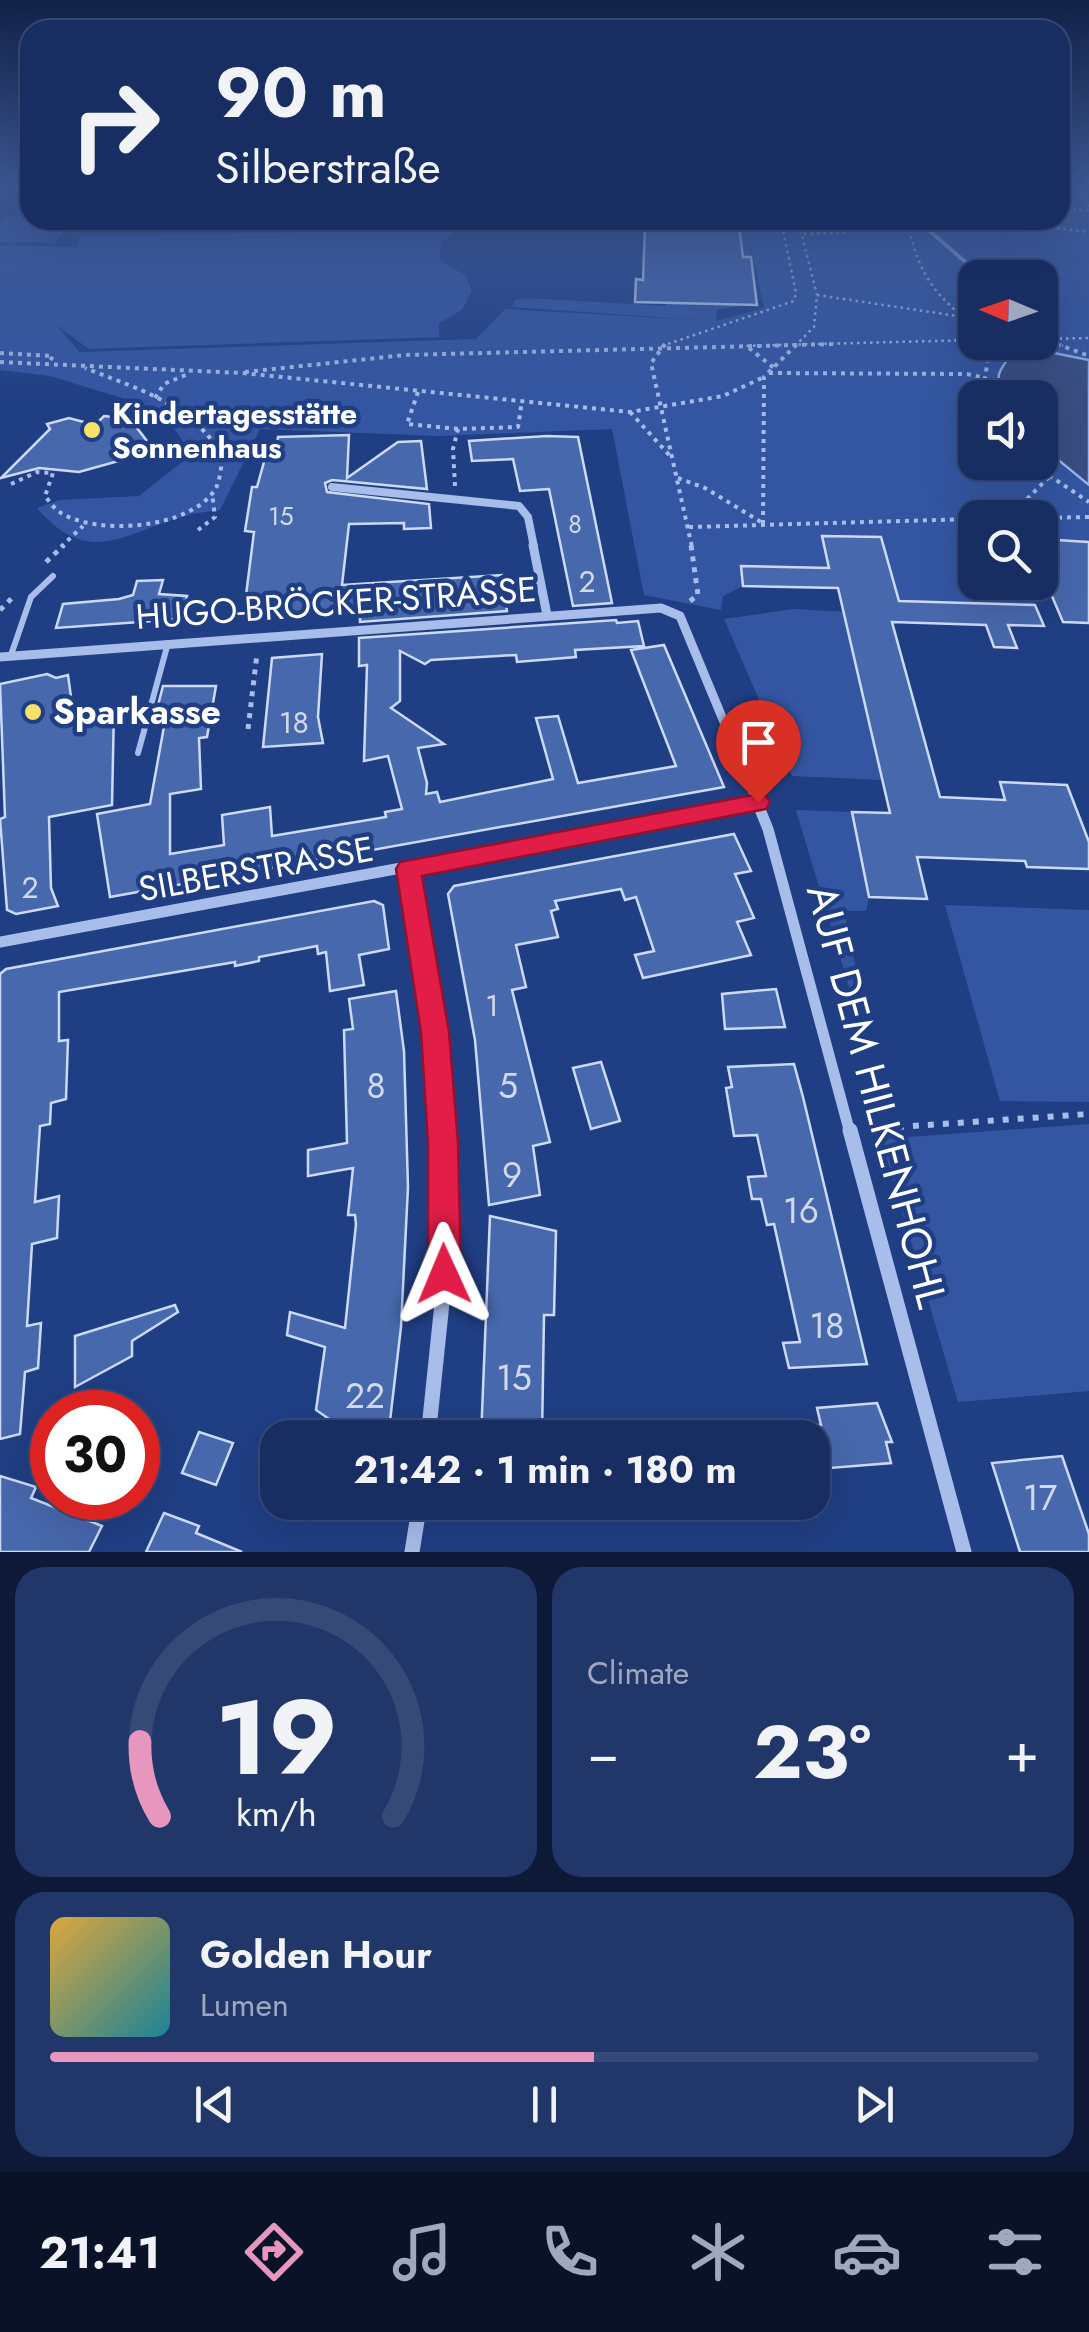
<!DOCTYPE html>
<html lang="en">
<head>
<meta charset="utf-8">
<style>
  :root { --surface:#182e63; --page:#213669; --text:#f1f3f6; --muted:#9fa8be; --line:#364a78; --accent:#e797bd }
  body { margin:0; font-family:Jost,sans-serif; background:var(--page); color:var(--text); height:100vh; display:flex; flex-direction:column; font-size:38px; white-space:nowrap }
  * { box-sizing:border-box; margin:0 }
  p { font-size:32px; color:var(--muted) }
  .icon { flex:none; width:55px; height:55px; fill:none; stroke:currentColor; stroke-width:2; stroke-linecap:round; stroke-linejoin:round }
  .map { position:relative; height:1552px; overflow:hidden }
  .side { display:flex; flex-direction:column; gap:15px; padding:15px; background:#0d1936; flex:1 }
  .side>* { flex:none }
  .banner { position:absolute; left:20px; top:20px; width:1050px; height:210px; border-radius:30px; box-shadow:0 10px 40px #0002,0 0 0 2px var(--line); background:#182e63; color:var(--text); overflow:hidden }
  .needle { width:65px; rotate:272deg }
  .controls { position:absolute; left:958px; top:260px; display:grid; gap:20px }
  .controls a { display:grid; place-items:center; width:100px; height:100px; border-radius:20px; background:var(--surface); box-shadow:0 10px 40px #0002,0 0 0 2px var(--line); font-size:50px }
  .speed { position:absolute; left:30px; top:1390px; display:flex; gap:20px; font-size:50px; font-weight:700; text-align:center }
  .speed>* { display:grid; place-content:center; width:130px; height:130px; border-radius:50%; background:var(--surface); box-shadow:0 10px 40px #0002,0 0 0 2px var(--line); line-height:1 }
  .speed .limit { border:15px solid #d22; background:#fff; color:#111 }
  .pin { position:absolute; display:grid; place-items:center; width:85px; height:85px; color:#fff; margin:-102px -42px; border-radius:50% 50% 50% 0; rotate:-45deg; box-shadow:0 0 10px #0007 }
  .pin .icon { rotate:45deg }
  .me { position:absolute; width:110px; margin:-55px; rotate:359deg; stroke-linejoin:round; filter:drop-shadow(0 0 8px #0008) }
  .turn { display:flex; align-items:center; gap:35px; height:210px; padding:0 30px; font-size:45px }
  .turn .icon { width:130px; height:130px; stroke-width:2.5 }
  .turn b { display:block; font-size:70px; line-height:85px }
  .big { font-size:75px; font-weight:700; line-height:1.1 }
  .side .card { flex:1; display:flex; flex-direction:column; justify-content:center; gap:15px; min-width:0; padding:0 35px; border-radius:30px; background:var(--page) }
  .side .dial { align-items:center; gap:0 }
  .dial svg { height:260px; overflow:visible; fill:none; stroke:var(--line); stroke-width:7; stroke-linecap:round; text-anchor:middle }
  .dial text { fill:var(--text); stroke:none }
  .song { display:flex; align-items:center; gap:30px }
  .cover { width:120px; height:120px; border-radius:15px; background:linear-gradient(135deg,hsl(40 70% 55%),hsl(190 70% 35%)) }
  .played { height:10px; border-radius:5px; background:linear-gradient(90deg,var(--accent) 55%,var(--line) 55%) }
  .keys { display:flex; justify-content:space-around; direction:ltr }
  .heat { display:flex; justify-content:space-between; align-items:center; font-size:55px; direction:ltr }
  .side .tiles { flex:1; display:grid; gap:15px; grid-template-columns:1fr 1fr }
  .card:last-child { grid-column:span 2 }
  .trip { position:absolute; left:260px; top:1420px; width:570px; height:100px; border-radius:30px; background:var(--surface); box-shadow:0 10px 40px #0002,0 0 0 2px var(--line); font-weight:700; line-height:100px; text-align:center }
  .menu { display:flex; height:160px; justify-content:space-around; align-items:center; background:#0a1228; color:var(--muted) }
  .menu .icon { width:70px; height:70px }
  .menu .selected { color:var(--accent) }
  .menu b { font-size:45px; color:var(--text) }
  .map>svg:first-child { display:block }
</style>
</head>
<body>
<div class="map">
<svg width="1089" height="1552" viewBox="0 0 1089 1552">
  <rect width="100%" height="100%" fill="#203e84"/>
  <g fill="#3456a2" fill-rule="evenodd">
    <path d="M1060,188h29v354l-49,-2v-22h-65v64l51,1 9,22 -136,-4 -18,-63 -59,-1 4,20 9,1 3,11 -97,-3 2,20 -20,10 -2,14 -77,-15 -32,-166 -175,7 -177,-7 -40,81c-13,2 -27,3 -39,7 -60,18 -93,50 -144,-9l23,-8 79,-4 53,-42 -31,-44 -111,-34 -50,-6v-125l77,2 2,-11 245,-4 -4,-12h139l4,6 -22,17 -1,17 26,16 6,15 -10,19 -23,13v14l-350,12 -33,-24 24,27 396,-13 29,-30 210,12 -203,-14 3,-7 12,-2 139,8 1,-4 74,3 -24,5 -1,11 48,-13 -14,-66 1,15 -14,-1 4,-13 -2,-17h8l-1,-6h314zM975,278h65v64h-65zM975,398h65v64h-65z"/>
    <path d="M8,216h22v4h44l-20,23 -54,-1v-18z"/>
    <path d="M794,609l72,4 -20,8 36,159 -90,-4 -68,-157z"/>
    <path d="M796,810l56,2 17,85 -3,14h-22l22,106h-8z"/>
    <path d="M945,905l144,5v192l-89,-1z"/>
    <path d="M1089,1124v267l-131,11 -77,-263z"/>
  </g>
  <path fill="#394e82" stroke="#9bb6eb" stroke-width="2.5" d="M1029,348l60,12v125l-49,-40v-47l-35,-1c-14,-28 -2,-25 8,-48z"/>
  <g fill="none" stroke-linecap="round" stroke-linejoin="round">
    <g stroke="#9bb6eb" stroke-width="4">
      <path d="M917,220l53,46"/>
      <path d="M1015,342l4,4"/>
    </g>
    <path stroke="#9bb6eb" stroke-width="5" d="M1017,344l5,5"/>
  </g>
  <g fill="#4868ad" stroke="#ccdaf7" stroke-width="2.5">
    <path d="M645,223l94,3 4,31h8l6,48 -122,-3 1,-23 7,1z"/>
    <path d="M104,416l26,3 17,22 -14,16 -54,15 -40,-4 -38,10 49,-49 -3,-5 22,-6 26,7z"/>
    <path d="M349,435l-2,43 51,-36 23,-1 6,48 -95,-9 -7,3 2,9 102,12 2,24 -27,1v-6l-55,1 -7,61 160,-10 5,36 -147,11v-13l-99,6 1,-5 -18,1 10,-79 -9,-1 7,-44h5l12,-43h8l1,-7z"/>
    <path d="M547,436l31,1 34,166 -39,3 -24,-117 -29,2 -7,-32 -41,2 -3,-20z"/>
    <path d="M822,536l59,1 18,64 136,4 9,21 -36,-1 9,23 -23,-1 -8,-22 -94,-3 48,175 65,3 -5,-18 67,3 22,57v27l-62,-2 -2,-6 -108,-4 10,42 -58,-2 -17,-85 38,1 -52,-225 -95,-2 -2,-20 88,2z"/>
    <path d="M1040,539l49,3v81l-26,-1 -23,-54z"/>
    <path d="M163,580l-4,14 28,2 -5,23 -126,9 7,-24 56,-5 14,-4 4,-14z"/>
    <path d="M616,620l1,3 21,-2 6,25 -69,4 1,7 -59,5 -1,-7 -85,5 -6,4 -25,-13v50l-9,7 53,36 -26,4 9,35 -1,11 11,-2 3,10 113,-23 -17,-61 22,-2 20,67 98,-17 -45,-116 33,-5 60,142 -614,110 -13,-83 53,-10 17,-94 -11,3 7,-27h53l-9,51 -8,1 2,51 -31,5v60l54,-9 -2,-30 48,-8 2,29 114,-19 -1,-5 17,-3 -14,-53 -24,5 3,-96 -8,1v-28z"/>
    <path d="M322,654l-4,63 5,26 -60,4 9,-89z"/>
    <path d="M47,674l9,4 12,-3 6,44 40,-10 -2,96 -63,12 2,71 7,18 -42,8 -9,-4 -7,-91 5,-2 -5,-133z"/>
    <path d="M734,834l17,37 -16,3 19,44 -17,4 14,33 -108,23 -8,-23 19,-4 -18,-54 -11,3 -4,-11 -66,12 3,8 -7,2 7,26 -42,8 10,42 -14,3 38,152 -17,4 7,49 -51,10 -14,-165 -27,-146 6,-8z"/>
    <path d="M374,901l9,4 6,44 -30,6 5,30 -34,6 -4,-39 -8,2 -1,-8 -58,11v4l-24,5v-4l-176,30v49l9,-1 -2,59 -15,4 -1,21 -10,2 -5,76 24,-6 -2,42 -25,6 -5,82 14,-3 -3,45 -13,4 -5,62 -20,5v-465l6,-5z"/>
    <path d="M776,989l9,38 -60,2 -3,-35z"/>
    <path d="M396,991l8,60 4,136 -7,140 -13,111h-59l3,-17 -16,-11 9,-63 -38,-12 3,-23 55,16 11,-104 -1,-9h-7l5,-47 -45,8v-26l39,-7 -3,-113 9,-1 -4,-30z"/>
    <path d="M601,1062l19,59 -29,8 -18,-61z"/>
    <path d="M794,1064l9,33 64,267 -78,4 -6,-25 17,-1 -26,-118 -7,1 -6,-26h-9l-4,-22 18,-1 -9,-41 -23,1 -8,-48 6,-1 -4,-20z"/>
    <path d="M490,1216l66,15 -2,84h-10l-2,123h-61z"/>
    <path d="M175,1305l3,7 -46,29v15l-57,31v-51z"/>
    <path d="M877,1403l15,39h-6l5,21 -61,5 -14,-43h5l-4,-17z"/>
    <path d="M199,1432l34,11 -17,42 -34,-12z"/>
    <path d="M1062,1456l27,78v18h-69l-28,-89z"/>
    <path d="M0,1476l36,11 -5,11 71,28 -13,26h-89z"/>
    <path d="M164,1513l35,13 -3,7 46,19h-96z"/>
  </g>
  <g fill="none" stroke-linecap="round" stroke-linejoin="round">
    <g stroke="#a8bde9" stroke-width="2.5" stroke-dasharray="2.5 4" stroke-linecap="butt">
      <path d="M1078,188l11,18"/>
      <path d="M1060,209l29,1"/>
      <path d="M886,220l23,8c11,50 27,67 66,99"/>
      <path d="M804,234l208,-11 77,9"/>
      <path d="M817,295l140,21"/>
      <path d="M1040,339l49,-1"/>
      <path d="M1050,341l13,5"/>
      <path d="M662,346l132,-45 2,-8 -15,-73"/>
      <path d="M740,346l235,-6"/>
      <path d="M795,346l19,-19 3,-32 -19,-75"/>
      <path d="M989,346l1,-4"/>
    </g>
    <g stroke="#a8bde9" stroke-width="4" stroke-dasharray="4 5" stroke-linecap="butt">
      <path d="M665,344l-14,19 41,184"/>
      <path d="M1057,344l32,12"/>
      <path d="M749,348l25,20"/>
      <path d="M0,353l53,3 -5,8"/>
      <path d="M0,362l242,11 388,39 93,-16 41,-19"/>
      <path d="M245,372l160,-17 430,-11"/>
      <path d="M769,373l198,1 18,4"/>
      <path d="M418,392l-11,32 51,5 60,-2 4,-26"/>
      <path d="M155,398l9,-14 24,-10"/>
      <path d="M989,398l-4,-20 5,-34"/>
      <path d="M630,412l42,46"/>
      <path d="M1037,462l13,14 39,26"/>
      <path d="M678,478l27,10 56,34"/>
      <path d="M11,484l26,-12 16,1 -8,23c5,6 10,14 16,17 37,23 131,16 155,-25 4,-8 5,-22 7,-31 -30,-53 -85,-68 -138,-89"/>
      <path d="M455,486l-2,-37 5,-20"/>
      <path d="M1008,518l42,-42"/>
      <path d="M1040,518l49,-1"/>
      <path d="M763,524l1,-147 33,-33"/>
      <path d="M689,527l286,-8"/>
      <path d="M198,530l17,-13 -3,-24"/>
      <path d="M61,547l22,-21"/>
    </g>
    <g stroke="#a8bde9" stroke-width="5" stroke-dasharray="5 6" stroke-linecap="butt">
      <path d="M46,562l18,-17"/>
      <path d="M690,601l8,-6 -7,-50"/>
      <path d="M0,610l14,-14"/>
      <path d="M248,729l9,-75"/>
    </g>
    <path stroke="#a8bde9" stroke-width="6" stroke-dasharray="6 9" stroke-linecap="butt" d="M868,1129l221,-15"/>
    <g stroke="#a8bde9" stroke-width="6">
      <path d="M11,655l20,-58 22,-21"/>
      <path d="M138,753l30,-110"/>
    </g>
    <path stroke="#a8bde9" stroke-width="8" d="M332,487l187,19 9,11 6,30"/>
    <g stroke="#a8bde9" stroke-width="9">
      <path d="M533,545l14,70"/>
      <path d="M0,657l661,-49 19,8 78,188"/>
      <path d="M746,804l12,-2"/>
    </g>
    <g stroke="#a8bde9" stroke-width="11">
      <path d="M757,802l11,27 82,304"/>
      <path d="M408,869l27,163 7,101"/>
      <path d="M0,942l758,-140"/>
    </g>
    <g stroke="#a8bde9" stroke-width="15">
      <path d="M850,1130l114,422"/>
      <path d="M428,1438l17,-164 -3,-144"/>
      <path d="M412,1552l8,-50"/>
    </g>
  </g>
  <linearGradient id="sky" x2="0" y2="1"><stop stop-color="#122249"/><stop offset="0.46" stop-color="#3c5894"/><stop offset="1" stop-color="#3c5894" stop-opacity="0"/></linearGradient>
  <rect width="1089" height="405" fill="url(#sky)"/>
  <path fill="#e11d48" stroke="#92132f" stroke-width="2.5" d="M758,794l8,2 4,6 -4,7 -344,67 27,156 9,110 3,132 -5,12 -12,5 -11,-5 -5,-12v-132l-7,-110 -25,-163 4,-7z"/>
  <g fill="#f7e168" stroke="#203e84" stroke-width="4">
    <circle cx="92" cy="430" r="10"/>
    <circle cx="33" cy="712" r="10"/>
  </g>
  <g text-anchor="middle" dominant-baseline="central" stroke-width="9" stroke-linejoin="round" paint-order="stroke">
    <g font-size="25" fill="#d1d9ea">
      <text x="281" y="516">15</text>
      <text x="575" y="524">8</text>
    </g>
    <g font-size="30" font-weight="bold" fill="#fff" stroke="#203e84" text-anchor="start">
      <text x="112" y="413">Kindertagesstätte<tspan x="112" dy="34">Sonnenhaus</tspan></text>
    </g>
    <g font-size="30" fill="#d1d9ea">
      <text x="587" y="581">2</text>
      <text x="294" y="722">18</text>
      <text x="30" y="887">2</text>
      <text x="492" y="1005">1</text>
    </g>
    <g font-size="35" fill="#fff" stroke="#203e84">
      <text transform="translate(336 603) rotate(-4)">HUGO-BRÖCKER-STRASSE</text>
      <text transform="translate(256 869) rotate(-10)">SILBERSTRASSE</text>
    </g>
    <g font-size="35" font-weight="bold" fill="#fff" stroke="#203e84" text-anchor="start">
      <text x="53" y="712">Sparkasse</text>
    </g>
    <g font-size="35" fill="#d1d9ea">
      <text x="376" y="1086">8</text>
      <text x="508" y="1086">5</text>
      <text x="512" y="1175">9</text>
      <text x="801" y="1211">16</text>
      <text x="827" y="1326">18</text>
      <text x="514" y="1378">15</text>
      <text x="365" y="1396">22</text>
      <text x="1040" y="1498">17</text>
    </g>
    <g font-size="42" fill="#fff" stroke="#203e84">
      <text transform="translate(877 1096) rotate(75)">AUF DEM HILKENHOHL</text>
    </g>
  </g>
</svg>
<div class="controls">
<a><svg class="needle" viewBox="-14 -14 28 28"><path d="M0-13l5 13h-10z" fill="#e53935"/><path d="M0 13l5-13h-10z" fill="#9fa8be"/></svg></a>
<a><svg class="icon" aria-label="sound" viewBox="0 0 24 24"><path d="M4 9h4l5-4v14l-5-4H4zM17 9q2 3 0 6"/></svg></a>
<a><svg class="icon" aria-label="search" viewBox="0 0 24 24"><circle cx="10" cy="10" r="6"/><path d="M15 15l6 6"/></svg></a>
</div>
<div class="speed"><div class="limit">30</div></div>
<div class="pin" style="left:758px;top:802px;background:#d93025"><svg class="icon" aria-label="arrive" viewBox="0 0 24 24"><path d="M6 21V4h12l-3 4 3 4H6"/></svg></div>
<svg class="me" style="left:444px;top:1274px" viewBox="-20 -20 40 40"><path d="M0-17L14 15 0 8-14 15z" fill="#e11d48" stroke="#fff" stroke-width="4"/></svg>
<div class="trip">21:42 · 1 min · 180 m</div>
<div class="banner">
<div class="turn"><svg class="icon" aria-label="right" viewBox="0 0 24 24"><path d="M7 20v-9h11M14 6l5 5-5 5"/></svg><div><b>90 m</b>Silberstraße</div></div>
</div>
</div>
<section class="side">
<div class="tiles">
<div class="card dial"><svg viewBox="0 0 100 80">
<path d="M14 69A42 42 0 1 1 86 69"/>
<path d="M14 69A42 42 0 0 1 8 46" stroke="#e797bd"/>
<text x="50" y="56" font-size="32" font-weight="700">19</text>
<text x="50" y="72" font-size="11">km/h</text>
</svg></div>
<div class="card"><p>Climate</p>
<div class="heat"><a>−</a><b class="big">23°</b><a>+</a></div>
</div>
<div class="card">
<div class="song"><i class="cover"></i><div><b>Golden Hour</b><p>Lumen</p></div></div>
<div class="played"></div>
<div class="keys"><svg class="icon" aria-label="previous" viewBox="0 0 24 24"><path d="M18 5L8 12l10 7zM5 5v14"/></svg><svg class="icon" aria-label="pause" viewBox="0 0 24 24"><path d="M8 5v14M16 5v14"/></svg><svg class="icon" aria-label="next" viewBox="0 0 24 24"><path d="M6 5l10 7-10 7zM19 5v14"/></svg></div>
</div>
</div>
</section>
<nav class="menu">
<b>21:41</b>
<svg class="icon selected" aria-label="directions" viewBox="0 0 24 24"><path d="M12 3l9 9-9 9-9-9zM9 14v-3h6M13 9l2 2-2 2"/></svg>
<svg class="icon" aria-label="music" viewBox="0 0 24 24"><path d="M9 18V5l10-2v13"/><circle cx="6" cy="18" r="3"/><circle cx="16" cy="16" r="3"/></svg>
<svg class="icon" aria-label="phone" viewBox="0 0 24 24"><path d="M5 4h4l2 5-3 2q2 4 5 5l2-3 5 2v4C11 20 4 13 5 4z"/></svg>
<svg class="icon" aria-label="climate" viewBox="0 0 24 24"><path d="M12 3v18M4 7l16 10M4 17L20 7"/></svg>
<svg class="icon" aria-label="car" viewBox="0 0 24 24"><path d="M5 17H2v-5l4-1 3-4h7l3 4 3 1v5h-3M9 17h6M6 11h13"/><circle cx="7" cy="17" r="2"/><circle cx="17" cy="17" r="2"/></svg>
<svg class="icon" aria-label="filters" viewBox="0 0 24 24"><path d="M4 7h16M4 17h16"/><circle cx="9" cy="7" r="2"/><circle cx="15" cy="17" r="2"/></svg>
</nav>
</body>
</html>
